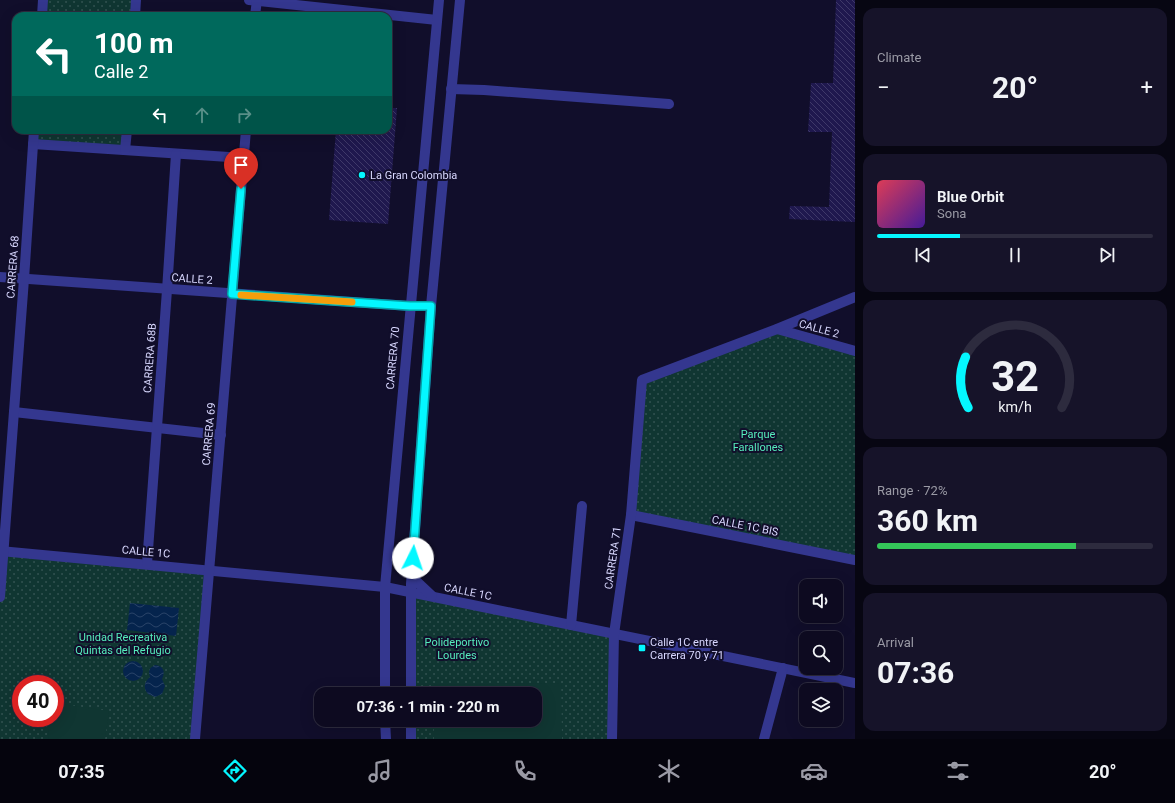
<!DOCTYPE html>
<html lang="en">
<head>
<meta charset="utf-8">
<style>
  :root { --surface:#0d0a20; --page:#161329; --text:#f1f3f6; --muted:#9a9aa5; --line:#2d2b3e; --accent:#04f7ff }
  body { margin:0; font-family:Roboto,sans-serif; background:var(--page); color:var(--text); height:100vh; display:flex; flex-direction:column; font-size:15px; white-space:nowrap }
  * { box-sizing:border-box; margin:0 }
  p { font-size:13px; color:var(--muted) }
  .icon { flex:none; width:22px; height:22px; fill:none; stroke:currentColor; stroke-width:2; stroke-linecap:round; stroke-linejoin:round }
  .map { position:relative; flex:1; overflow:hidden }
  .drawer { display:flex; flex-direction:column; gap:8px; padding:8px; background:#070612; width:320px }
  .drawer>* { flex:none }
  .banner { position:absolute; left:12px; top:12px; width:380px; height:122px; border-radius:12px; box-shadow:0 4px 16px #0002,0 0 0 1px var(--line); background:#00695c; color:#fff; overflow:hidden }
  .fabs { position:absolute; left:799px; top:579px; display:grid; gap:8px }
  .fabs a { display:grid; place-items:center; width:44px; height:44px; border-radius:8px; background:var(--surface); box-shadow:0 4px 16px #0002,0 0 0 1px var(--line); font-size:20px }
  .speed { position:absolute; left:12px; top:675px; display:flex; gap:8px; font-size:20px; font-weight:700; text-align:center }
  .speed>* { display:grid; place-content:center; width:52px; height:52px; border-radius:50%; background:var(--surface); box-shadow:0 4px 16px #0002,0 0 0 1px var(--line); line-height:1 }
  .speed .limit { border:6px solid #d22; background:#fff; color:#111 }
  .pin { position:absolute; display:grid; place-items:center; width:34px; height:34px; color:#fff; margin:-41px -17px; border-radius:50% 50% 50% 0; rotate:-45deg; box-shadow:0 0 4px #0007 }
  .pin .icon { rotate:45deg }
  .me { position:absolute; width:44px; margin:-22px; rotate:4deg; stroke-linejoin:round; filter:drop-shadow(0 0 3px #0008) }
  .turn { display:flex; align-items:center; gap:14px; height:84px; padding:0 16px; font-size:18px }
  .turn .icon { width:52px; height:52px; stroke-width:2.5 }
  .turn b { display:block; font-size:28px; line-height:34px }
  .lanes { display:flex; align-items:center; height:38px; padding:0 16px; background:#0003; justify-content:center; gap:20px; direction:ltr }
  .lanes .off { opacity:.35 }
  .big { font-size:30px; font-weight:700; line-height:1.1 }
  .drawer .widget { flex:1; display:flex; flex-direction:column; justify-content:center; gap:6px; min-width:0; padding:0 14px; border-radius:12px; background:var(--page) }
  .drawer .dial { align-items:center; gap:0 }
  .dial svg { height:104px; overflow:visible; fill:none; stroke:var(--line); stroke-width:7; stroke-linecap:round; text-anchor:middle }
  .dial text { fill:var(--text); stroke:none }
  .song { display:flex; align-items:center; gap:12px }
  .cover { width:48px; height:48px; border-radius:6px; background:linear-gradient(135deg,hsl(350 70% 55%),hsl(260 70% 35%)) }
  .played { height:4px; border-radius:2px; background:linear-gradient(90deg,var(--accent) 30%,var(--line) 30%) }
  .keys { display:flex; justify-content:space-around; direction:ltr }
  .heat { display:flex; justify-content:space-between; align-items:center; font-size:22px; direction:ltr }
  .charge { height:6px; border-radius:3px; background:linear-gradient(90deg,#34c759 72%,var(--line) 0) }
  .trip { position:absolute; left:314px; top:687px; width:228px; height:40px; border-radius:12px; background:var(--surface); box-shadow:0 4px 16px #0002,0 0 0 1px var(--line); font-weight:700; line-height:40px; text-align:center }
  .tabs { display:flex; height:64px; justify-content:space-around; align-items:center; background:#05040d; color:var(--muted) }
  .tabs .icon { width:28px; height:28px }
  .tabs .active { color:var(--accent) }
  .tabs b { font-size:18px; color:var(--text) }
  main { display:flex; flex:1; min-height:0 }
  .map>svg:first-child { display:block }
</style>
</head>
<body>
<main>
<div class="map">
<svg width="855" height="739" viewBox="0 0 855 739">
  <defs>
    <pattern id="park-dots" width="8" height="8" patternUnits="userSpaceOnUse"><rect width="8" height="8" fill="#103632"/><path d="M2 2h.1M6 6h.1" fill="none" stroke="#325251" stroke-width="1.8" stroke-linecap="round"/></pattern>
    <pattern id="water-waves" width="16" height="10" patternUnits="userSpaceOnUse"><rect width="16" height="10" fill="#05244d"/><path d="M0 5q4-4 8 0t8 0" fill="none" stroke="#294368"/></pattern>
    <pattern id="building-back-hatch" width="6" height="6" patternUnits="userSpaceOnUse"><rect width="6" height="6" fill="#1f184e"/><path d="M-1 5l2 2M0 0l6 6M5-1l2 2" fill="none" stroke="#3f3969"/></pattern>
  </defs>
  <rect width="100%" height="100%" fill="#110e2b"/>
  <g fill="url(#park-dots)" fill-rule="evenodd">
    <path d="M43,0h93l-1,16h-93z"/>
    <path d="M34,130h93l-2,20 -92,-6z"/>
    <path d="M777,329l78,22v209l-224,-45 11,-135z"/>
    <path d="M3,551l207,19 -15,169h-195v-142zM21,684h34v34h-34z"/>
    <path d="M411,592l203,42 -2,105h-201v-19h124v-26h-124z"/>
  </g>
  <g fill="#103632">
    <path d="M561,683l1,56h-128v-19h101v-26h-102v-9z"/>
    <path d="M55,703l54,8 -4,28h-57l2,-21h5z"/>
  </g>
  <g fill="url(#water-waves)">
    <path d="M130,603l49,5 -3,28 -49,-6z"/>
    <circle cx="133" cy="671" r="10"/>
    <path d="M155,665c8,1 11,6 7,14l3,7 -3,8 -7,3 -7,-3c-5,-6 -4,-12 2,-17 -2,-6 -1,-9 5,-12z"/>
  </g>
  <g fill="url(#building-back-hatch)">
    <path d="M836,0h19v222l-66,-3 1,-13 39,1 3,-75h-24l3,-49h22z"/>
    <path d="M388,108h9l-9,116 -59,-4 7,-90h52z"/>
  </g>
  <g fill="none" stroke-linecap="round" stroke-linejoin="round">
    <g stroke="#34378f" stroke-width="10">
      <path d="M249,0l188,20"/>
      <path d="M42,16l1,-16"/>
      <path d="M135,16l1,-16"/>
      <path d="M255,16l2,-16"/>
      <path d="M451,89l33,1 185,14"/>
      <path d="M33,144l211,14"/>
      <path d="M125,150l2,-20"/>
      <path d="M0,277l410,29h21"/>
      <path d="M777,329l78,22"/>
      <path d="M14,412l207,23"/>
      <path d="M631,515l224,45"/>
      <path d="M0,551l385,36 470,96"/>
      <path d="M147,564l20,-274 9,-136"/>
      <path d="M412,574l3,6 17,16"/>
      <path d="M0,597l24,-318 10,-149"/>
      <path d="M571,625l11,-119"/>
      <path d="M385,694v-107l54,-587"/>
      <path d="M411,694v-110l20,-278 29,-306"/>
      <path d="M385,720l1,19"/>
      <path d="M195,739l51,-609"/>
      <path d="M411,739v-19"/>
      <path d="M612,739l2,-105 17,-119 11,-135 135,-51 78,-32"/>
      <path d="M764,739l19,-71"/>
    </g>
  </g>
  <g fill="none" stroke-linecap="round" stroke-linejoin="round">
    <defs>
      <path id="route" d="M241,189l-9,105 178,12h21l-18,252"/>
    </defs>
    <use href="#route" stroke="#03a1a6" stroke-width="10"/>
    <use href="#route" stroke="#04f7ff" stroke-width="7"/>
    <path stroke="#f59e0b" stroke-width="7" d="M241,295l111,7"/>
  </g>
  <g fill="#04f7ff" stroke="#110e2b" stroke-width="1.5">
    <circle cx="362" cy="175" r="4"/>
    <rect x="638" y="644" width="8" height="8" rx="2"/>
  </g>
  <g text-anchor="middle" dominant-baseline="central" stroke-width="4" stroke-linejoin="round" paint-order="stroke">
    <g font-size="11" fill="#d9d8ff" stroke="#110e2b" text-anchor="start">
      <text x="370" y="175">La Gran Colombia</text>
      <text x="650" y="642">Calle 1C entre<tspan x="650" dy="13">Carrera 70 y 71</tspan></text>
    </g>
    <g font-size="11" fill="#d9d8ff" stroke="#110e2b">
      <text transform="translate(13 267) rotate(-86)">CARRERA 68</text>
      <text transform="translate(192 279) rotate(4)">CALLE 2</text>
      <text transform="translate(819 329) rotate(15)">CALLE 2</text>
      <text transform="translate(150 358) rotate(-86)">CARRERA 68B</text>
      <text transform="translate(393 358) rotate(-85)">CARRERA 70</text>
      <text transform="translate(209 434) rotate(-85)">CARRERA 69</text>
      <text transform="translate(745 526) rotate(11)">CALLE 1C BIS</text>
      <text transform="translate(146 552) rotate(5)">CALLE 1C</text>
      <text transform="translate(613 558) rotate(-82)">CARRERA 71</text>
      <text transform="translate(468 592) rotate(11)">CALLE 1C</text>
    </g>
    <g font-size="11" fill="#56ecbc" stroke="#110e2b">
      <text x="758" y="434">Parque<tspan x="758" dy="13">Farallones</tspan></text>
      <text x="123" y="637">Unidad Recreativa<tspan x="123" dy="13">Quintas del Refugio</tspan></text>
      <text x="457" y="642">Polideportivo<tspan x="457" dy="13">Lourdes</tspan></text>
    </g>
  </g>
</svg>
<div class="fabs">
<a><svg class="icon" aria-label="sound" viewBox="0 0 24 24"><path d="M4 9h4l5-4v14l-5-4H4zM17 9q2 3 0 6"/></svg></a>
<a><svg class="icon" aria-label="search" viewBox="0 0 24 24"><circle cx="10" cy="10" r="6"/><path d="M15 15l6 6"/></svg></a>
<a><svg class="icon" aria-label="layers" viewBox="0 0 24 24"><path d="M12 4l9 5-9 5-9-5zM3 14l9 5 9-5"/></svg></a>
</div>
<div class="speed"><div class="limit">40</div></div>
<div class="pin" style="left:241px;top:189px;background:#d93025"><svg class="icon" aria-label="arrive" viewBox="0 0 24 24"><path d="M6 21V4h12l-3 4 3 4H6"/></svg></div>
<svg class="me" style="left:413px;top:558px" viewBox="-20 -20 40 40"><circle r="19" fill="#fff"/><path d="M0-13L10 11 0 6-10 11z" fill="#04f7ff"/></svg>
<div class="trip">07:36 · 1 min · 220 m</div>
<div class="banner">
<div class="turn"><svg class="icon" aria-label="left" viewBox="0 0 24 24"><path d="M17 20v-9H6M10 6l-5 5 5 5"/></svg><div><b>100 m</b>Calle 2</div></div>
<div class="lanes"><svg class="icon" aria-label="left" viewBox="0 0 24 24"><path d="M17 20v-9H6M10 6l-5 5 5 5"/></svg><svg class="icon off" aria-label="ahead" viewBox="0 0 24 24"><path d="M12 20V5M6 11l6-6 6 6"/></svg><svg class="icon off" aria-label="right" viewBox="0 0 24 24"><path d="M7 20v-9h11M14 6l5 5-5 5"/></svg></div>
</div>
</div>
<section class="drawer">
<div class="widget"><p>Climate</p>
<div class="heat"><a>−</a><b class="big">20°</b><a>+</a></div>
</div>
<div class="widget">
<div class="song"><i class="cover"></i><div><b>Blue Orbit</b><p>Sona</p></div></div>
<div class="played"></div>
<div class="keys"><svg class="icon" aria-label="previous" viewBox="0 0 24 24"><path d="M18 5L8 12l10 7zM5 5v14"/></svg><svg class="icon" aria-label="pause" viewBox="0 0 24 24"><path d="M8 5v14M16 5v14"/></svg><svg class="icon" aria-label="next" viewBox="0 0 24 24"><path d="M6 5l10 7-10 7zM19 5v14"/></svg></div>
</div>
<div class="widget dial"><svg viewBox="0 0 100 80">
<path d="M14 69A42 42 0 1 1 86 69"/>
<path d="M14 69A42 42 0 0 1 12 30" stroke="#04f7ff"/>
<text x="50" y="56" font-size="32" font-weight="700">32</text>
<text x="50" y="72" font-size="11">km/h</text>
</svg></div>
<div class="widget"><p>Range · 72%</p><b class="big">360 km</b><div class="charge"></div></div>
<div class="widget"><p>Arrival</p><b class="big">07:36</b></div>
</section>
</main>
<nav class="tabs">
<b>07:35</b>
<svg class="icon active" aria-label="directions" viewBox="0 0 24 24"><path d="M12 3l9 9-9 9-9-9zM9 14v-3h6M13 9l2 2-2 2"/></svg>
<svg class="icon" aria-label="music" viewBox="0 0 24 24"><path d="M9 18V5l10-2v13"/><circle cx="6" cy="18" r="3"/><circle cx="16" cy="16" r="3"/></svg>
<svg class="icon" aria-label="phone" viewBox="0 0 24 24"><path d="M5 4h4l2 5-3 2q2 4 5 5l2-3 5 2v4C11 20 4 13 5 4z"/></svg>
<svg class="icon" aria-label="climate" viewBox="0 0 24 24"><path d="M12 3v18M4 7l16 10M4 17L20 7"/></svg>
<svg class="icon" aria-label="car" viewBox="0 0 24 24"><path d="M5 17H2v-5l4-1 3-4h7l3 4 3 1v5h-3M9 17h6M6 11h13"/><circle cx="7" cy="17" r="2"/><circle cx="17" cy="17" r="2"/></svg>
<svg class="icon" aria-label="filters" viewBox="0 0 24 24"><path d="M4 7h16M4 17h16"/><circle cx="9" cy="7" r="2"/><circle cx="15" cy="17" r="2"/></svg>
<b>20°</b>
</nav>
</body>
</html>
